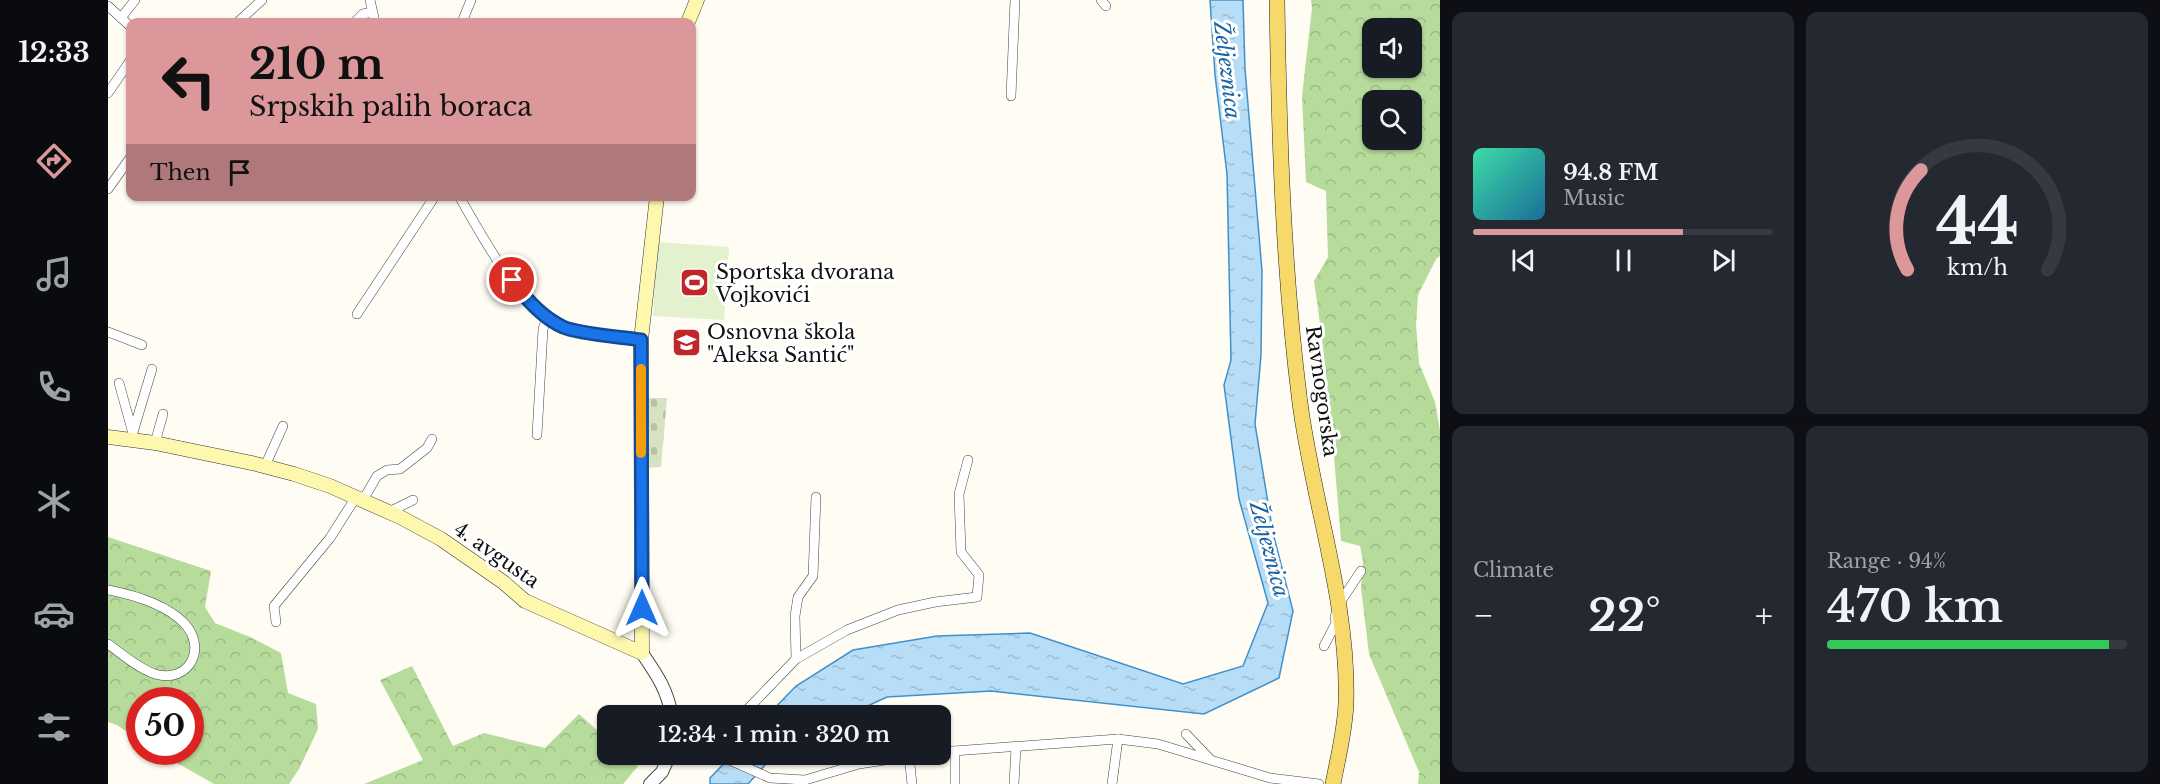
<!DOCTYPE html>
<html lang="en">
<head>
<meta charset="utf-8">
<style>
  :root { --surface:#171b24; --page:#242831; --text:#f1f3f6; --muted:#9ea1a6; --line:#363941; --accent:#db979a }
  body { margin:0; font-family:"Libre Baskerville",serif; background:var(--page); color:var(--text); height:100vh; display:flex; flex-direction:column; font-size:22px; white-space:nowrap }
  * { box-sizing:border-box; margin:0 }
  p { font-size:20px; color:var(--muted) }
  .icon { flex:none; width:33px; height:33px; fill:none; stroke:currentColor; stroke-width:2; stroke-linecap:round; stroke-linejoin:round }
  .map { position:relative; flex:1; overflow:hidden }
  .panel { display:flex; flex-direction:column; gap:12px; padding:12px; background:#0d0f14; width:720px }
  .panel>* { flex:none }
  .guide { position:absolute; left:18px; top:18px; width:570px; height:183px; border-radius:12px; box-shadow:0 2px 4px #0004; background:#db979a; color:#111; overflow:hidden }
  .fabs { position:absolute; left:1254px; top:18px; display:grid; gap:12px }
  .fabs a { display:grid; place-items:center; width:60px; height:60px; border-radius:12px; background:var(--surface); box-shadow:0 2px 4px #0004; font-size:30px }
  .speed { position:absolute; left:18px; top:687px; display:flex; gap:12px; font-size:30px; font-weight:700; text-align:center }
  .speed>* { display:grid; place-content:center; width:78px; height:78px; border-radius:50%; background:var(--surface); box-shadow:0 2px 4px #0004; line-height:1 }
  .speed .limit { border:9px solid #d22; background:#fff; color:#111 }
  .pin { position:absolute; display:grid; place-items:center; width:51px; height:51px; color:#fff; margin:-26px; border:3px solid #fff; border-radius:50%; box-shadow:0 2px 6px #0007 }
  .me { position:absolute; width:66px; margin:-33px; rotate:0deg; stroke-linejoin:round; filter:drop-shadow(0 0 4px #0008) }
  .turn { display:flex; align-items:center; gap:21px; height:126px; padding:0 24px; font-size:27px }
  .turn .icon { width:78px; height:78px; stroke-width:2.5 }
  .turn b { display:block; font-size:42px; line-height:51px }
  .then { display:flex; align-items:center; height:57px; padding:0 24px; background:#0003; gap:12px; font-size:22px }
  .big { font-size:45px; font-weight:600; line-height:1.1 }
  .panel .tile { flex:1; display:flex; flex-direction:column; justify-content:center; gap:9px; min-width:0; padding:0 21px; border-radius:12px; background:var(--page) }
  .panel .dial { align-items:center; gap:0 }
  .dial svg { height:156px; overflow:visible; fill:none; stroke:var(--line); stroke-width:7; stroke-linecap:round; text-anchor:middle }
  .dial text { fill:var(--text); stroke:none }
  .song { display:flex; align-items:center; gap:18px }
  .cover { width:72px; height:72px; border-radius:9px; background:linear-gradient(135deg,hsl(160 70% 55%),hsl(200 70% 35%)) }
  .played { height:6px; border-radius:3px; background:linear-gradient(90deg,var(--accent) 70%,var(--line) 70%) }
  .keys { display:flex; justify-content:space-around; direction:ltr }
  .heat { display:flex; justify-content:space-between; align-items:center; font-size:33px; direction:ltr }
  .charge { height:9px; border-radius:4px; background:linear-gradient(90deg,#34c759 94%,var(--line) 0) }
  .panel .tiles { flex:1; display:grid; gap:12px; grid-template-columns:repeat(2,1fr) }
  .trip { position:absolute; left:489px; top:705px; width:354px; height:60px; border-radius:12px; background:var(--surface); box-shadow:0 2px 4px #0004; font-weight:600; line-height:60px; text-align:center }
  main { display:flex; flex:1; min-height:0 }
  .dock { display:flex; flex-direction:column; width:108px; justify-content:space-around; align-items:center; background:#090b0e; color:var(--muted) }
  .dock .icon { width:42px; height:42px }
  .dock .selected { color:var(--accent) }
  .dock b { font-size:27px; color:var(--text) }
  .map>svg:first-child { display:block }
</style>
</head>
<body>
<main>
<nav class="dock">
<b>12:33</b>
<svg class="icon selected" aria-label="directions" viewBox="0 0 24 24"><path d="M12 3l9 9-9 9-9-9zM9 14v-3h6M13 9l2 2-2 2"/></svg>
<svg class="icon" aria-label="music" viewBox="0 0 24 24"><path d="M9 18V5l10-2v13"/><circle cx="6" cy="18" r="3"/><circle cx="16" cy="16" r="3"/></svg>
<svg class="icon" aria-label="phone" viewBox="0 0 24 24"><path d="M5 4h4l2 5-3 2q2 4 5 5l2-3 5 2v4C11 20 4 13 5 4z"/></svg>
<svg class="icon" aria-label="climate" viewBox="0 0 24 24"><path d="M12 3v18M4 7l16 10M4 17L20 7"/></svg>
<svg class="icon" aria-label="car" viewBox="0 0 24 24"><path d="M5 17H2v-5l4-1 3-4h7l3 4 3 1v5h-3M9 17h6M6 11h13"/><circle cx="7" cy="17" r="2"/><circle cx="17" cy="17" r="2"/></svg>
<svg class="icon" aria-label="filters" viewBox="0 0 24 24"><path d="M4 7h16M4 17h16"/><circle cx="9" cy="7" r="2"/><circle cx="15" cy="17" r="2"/></svg>
</nav>
<div class="map">
<svg width="1332" height="784" viewBox="0 0 1332 784">
  <defs>
    <pattern id="forest-crowns" width="20" height="18" patternUnits="userSpaceOnUse" patternTransform="scale(1.5)"><rect width="20" height="18" fill="#b6db9b"/><path d="M2 6a3 3 0 1 1 6 0M12 15a3 3 0 1 1 6 0" fill="none" stroke="#9bbb84"/></pattern>
    <pattern id="cemetery-stones" width="16" height="16" patternUnits="userSpaceOnUse" patternTransform="scale(1.5)"><rect width="16" height="16" fill="#d7e2c3"/><path d="M2 7V4a2 2 0 0 1 4 0v3zM10 15v-3a2 2 0 0 1 4 0v3z" fill="#b8c1a6"/></pattern>
    <pattern id="water-ripples" width="26" height="14" patternUnits="userSpaceOnUse" patternTransform="scale(1.5)"><rect width="26" height="14" fill="#b8ddf6"/><path d="M2 4q2-2 4 0t4 0M15 11q2-2 4 0t4 0" fill="none" stroke="#9dbdd2"/></pattern>
  </defs>
  <rect width="100%" height="100%" fill="#fffdf3"/>
  <g fill="url(#forest-crowns)" fill-rule="evenodd">
    <path d="M1203,0h129v256l-4,3 -18,36 -2,30 3,38 16,39 5,28v354h-22l1,-12 -50,-118 -8,-66 2,-26 -3,-16 -19,-5c-7,-87 -14,-174 -27,-260l14,-24 -2,-66 -20,-9 -4,-86 10,-88zM1264,28h40v40h-40zM1264,100h40v40h-40z"/>
    <path d="M0,537l103,34 -6,36 10,16 35,14 31,16 7,40 28,11 2,25 -19,40 -10,15h-75l-56,-32h32v-52h-50l-1,40 -22,-15 -9,-3z"/>
    <path d="M304,666l41,80 31,-13 61,15 34,-34 28,25 1,15 17,1 13,11 -15,18h-259l59,-24 -43,-80z"/>
  </g>
  <path fill="url(#cemetery-stones)" d="M539,398h20l-6,69 -15,1z"/>
  <path fill="#e4f1ce" d="M549,242l72,5 -5,73 -71,-4z"/>
  <g fill="url(#water-ripples)" stroke="#3f91cd" stroke-width="1.5">
    <path d="M1102,0h33l2,69 17,202 -1,84 -6,69 18,109 20,78 -14,67 -75,36 -213,-23 -104,6 -39,18h-80l28,-29 57,-36 84,-14 93,-3 153,51 60,-18 25,-63 -29,-104 -15,-114 7,-25 -4,-186 -12,-99z"/>
    <path d="M624,755h42l-26,29h-38v-6z"/>
  </g>
  <g fill="none" stroke-linecap="round" stroke-linejoin="round">
    <defs>
      <g id="minor">
        <path d="M262,0l5,22"/>
        <path d="M993,0l5,6"/>
        <path d="M0,6l22,20"/>
        <path d="M13,18l14,-18"/>
        <path d="M130,22l24,-22"/>
        <path d="M247,22l8,-8 9,-2"/>
        <path d="M354,22l9,-22"/>
        <path d="M0,93l22,-32"/>
        <path d="M903,96l4,-96"/>
        <path d="M0,189l22,-31"/>
        <path d="M351,196c23,40 61,113 105,132 17,7 57,9 77,12"/>
        <path d="M249,314l78,-118"/>
        <path d="M0,332l34,13"/>
        <path d="M11,383l13,47"/>
        <path d="M429,435l6,-106 4,-12"/>
        <path d="M23,439l21,-70"/>
        <path d="M47,443l8,-29"/>
        <path d="M157,466l18,-40"/>
        <path d="M255,500l14,-24 10,-6 13,-1 27,-21 5,-9"/>
        <path d="M281,512l24,-12"/>
        <path d="M0,590c26,5 57,14 76,33 24,25 5,61 -29,51 -16,-5 -33,-20 -47,-30"/>
        <path d="M1231,604l22,-33"/>
        <path d="M168,622l-2,-16 56,-68 26,-41"/>
        <path d="M1216,646l12,-23 -1,-7"/>
        <path d="M688,659l-1,-43 3,-19 15,-21 3,-79"/>
        <path d="M633,716l55,-57 51,-29 51,-20 37,-8 42,-5 2,-22 -18,-23 -2,-58 9,-34"/>
        <path d="M1078,734l23,24"/>
        <path d="M847,751v33"/>
        <path d="M832,752l178,-13 40,5 112,34 49,6"/>
        <path d="M608,754l54,24 35,2 54,-16 65,-10"/>
        <path d="M801,756l3,28"/>
        <path d="M906,784l2,-37"/>
        <path d="M1004,784l6,-45"/>
      </g>
      <g id="tertiary">
        <path d="M534,653c15,22 25,36 30,63"/>
        <path d="M542,784l12,-12 8,-18"/>
      </g>
      <g id="secondary">
        <path d="M580,22l9,-22"/>
        <path d="M0,437l47,6 101,21 38,10 36,12 70,31 41,22 62,43 22,19 117,52 -1,-313 16,-144"/>
      </g>
      <path id="primary" d="M1169,0c2,135 6,270 23,403 13,100 49,199 46,300 -1,28 -8,54 -13,81"/>
    </defs>
    <use href="#minor" stroke="#434343" stroke-width="10"/>
    <use href="#tertiary" stroke="#434343" stroke-width="14"/>
    <use href="#secondary" stroke="#323232" stroke-width="15"/>
    <use href="#primary" stroke="#212121" stroke-width="16"/>
    <use href="#minor" stroke="#fff" stroke-width="9"/>
    <use href="#tertiary" stroke="#fff" stroke-width="12"/>
    <use href="#secondary" stroke="#fef8af" stroke-width="14"/>
    <use href="#primary" stroke="#f7d96b" stroke-width="15"/>
  </g>
  <g fill="none" stroke-linecap="round" stroke-linejoin="round">
    <defs>
      <path id="route" d="M404,280c13,18 31,38 51,47 15,7 59,10 78,13l1,268"/>
    </defs>
    <use href="#route" stroke="#114b97" stroke-width="15"/>
    <use href="#route" stroke="#1a73e8" stroke-width="10"/>
    <path stroke="#f59e0b" stroke-width="10" d="M533,369v84"/>
  </g>
  <defs>
    <symbol id="stadium-square" viewBox="-11 -11 22 22"><rect x="-9" y="-9" width="18" height="18" rx="4" fill="#c1272a" stroke="#fff"/><path d="M0-5a6.5 5 0 1 0 0 10a6.5 5 0 1 0 0-10ZM-3.5-1.8h7v3.6h-7Z" fill="#fff"/></symbol>
    <symbol id="school-square" viewBox="-11 -11 22 22"><rect x="-9" y="-9" width="18" height="18" rx="4" fill="#c1272a" stroke="#fff"/><path d="M0-5L7-2L0 1L-7-2ZM-4 1L0 2.5L4 1V4Q0 6-4 4Z" fill="#fff"/></symbol>
  </defs>
  <g fill-rule="evenodd">
    <use href="#stadium-square" x="570" y="266" width="33" height="33"/>
    <use href="#school-square" x="562" y="326" width="33" height="33"/>
  </g>
  <g text-anchor="middle" dominant-baseline="central" stroke-width="6" stroke-linejoin="round" paint-order="stroke">
    <g font-size="20" fill="#101010" stroke="#fff" text-anchor="start">
      <text x="608" y="272">Sportska dvorana<tspan x="608" dy="23">Vojkovići</tspan></text>
      <text x="599" y="332">Osnovna škola<tspan x="599" dy="23">"Aleksa Santić"</tspan></text>
    </g>
    <g font-size="20" fill="#101010" stroke="#fff">
      <text transform="translate(1214 391) rotate(82)">Ravnogorska</text>
      <text transform="translate(389 555) rotate(35)">4. avgusta</text>
    </g>
    <g font-size="21" font-style="italic" fill="#1863a3" stroke="#fff">
      <text transform="translate(1119 70) rotate(83)">Željeznica</text>
      <text transform="translate(1161 549) rotate(75)">Željeznica</text>
    </g>
  </g>
</svg>
<div class="fabs">
<a><svg class="icon" aria-label="sound" viewBox="0 0 24 24"><path d="M4 9h4l5-4v14l-5-4H4zM17 9q2 3 0 6"/></svg></a>
<a><svg class="icon" aria-label="search" viewBox="0 0 24 24"><circle cx="10" cy="10" r="6"/><path d="M15 15l6 6"/></svg></a>
</div>
<div class="speed"><div class="limit">50</div></div>
<div class="pin" style="left:404px;top:280px;background:#d93025"><svg class="icon" aria-label="arrive" viewBox="0 0 24 24"><path d="M6 21V4h12l-3 4 3 4H6"/></svg></div>
<svg class="me" style="left:534px;top:608px" viewBox="-20 -20 40 40"><path d="M0-17L14 15 0 8-14 15z" fill="#1a73e8" stroke="#fff" stroke-width="4"/></svg>
<div class="trip">12:34 · 1 min · 320 m</div>
<div class="guide">
<div class="turn"><svg class="icon" aria-label="left" viewBox="0 0 24 24"><path d="M17 20v-9H6M10 6l-5 5 5 5"/></svg><div><b>210 m</b>Srpskih palih boraca</div></div>
<div class="then">Then<svg class="icon" aria-label="arrive" viewBox="0 0 24 24"><path d="M6 21V4h12l-3 4 3 4H6"/></svg></div>
</div>
</div>
<section class="panel">
<div class="tiles">
<div class="tile">
<div class="song"><i class="cover"></i><div><b>94.8 FM</b><p>Music</p></div></div>
<div class="played"></div>
<div class="keys"><svg class="icon" aria-label="previous" viewBox="0 0 24 24"><path d="M18 5L8 12l10 7zM5 5v14"/></svg><svg class="icon" aria-label="pause" viewBox="0 0 24 24"><path d="M8 5v14M16 5v14"/></svg><svg class="icon" aria-label="next" viewBox="0 0 24 24"><path d="M6 5l10 7-10 7zM19 5v14"/></svg></div>
</div>
<div class="tile dial"><svg viewBox="0 0 100 80">
<path d="M14 69A42 42 0 1 1 86 69"/>
<path d="M14 69A42 42 0 0 1 21 18" stroke="#db979a"/>
<text x="50" y="56" font-size="32" font-weight="700">44</text>
<text x="50" y="72" font-size="11">km/h</text>
</svg></div>
<div class="tile"><p>Climate</p>
<div class="heat"><a>−</a><b class="big">22°</b><a>+</a></div>
</div>
<div class="tile"><p>Range · 94%</p><b class="big">470 km</b><div class="charge"></div></div>
</div>
</section>
</main>
</body>
</html>
